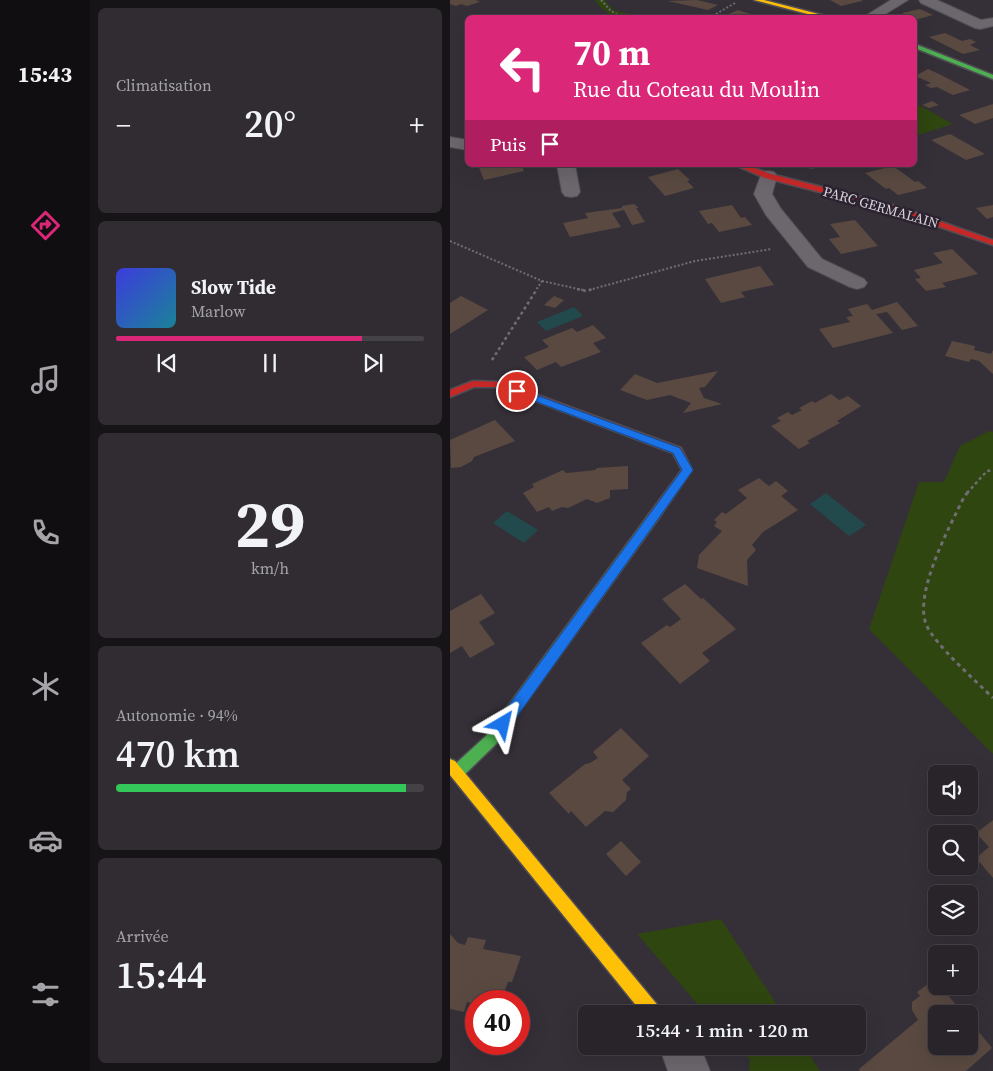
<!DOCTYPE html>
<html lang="fr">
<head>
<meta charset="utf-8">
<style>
  :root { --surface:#28242a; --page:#302c32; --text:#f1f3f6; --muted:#a5a4a8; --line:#444147; --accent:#db2777 }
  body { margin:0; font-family:"Source Serif 4",serif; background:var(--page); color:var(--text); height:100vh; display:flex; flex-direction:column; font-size:19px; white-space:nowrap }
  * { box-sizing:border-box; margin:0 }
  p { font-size:16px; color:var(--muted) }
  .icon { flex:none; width:28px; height:28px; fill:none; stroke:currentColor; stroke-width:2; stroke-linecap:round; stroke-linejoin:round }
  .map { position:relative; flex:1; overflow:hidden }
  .side { display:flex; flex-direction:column; gap:8px; padding:8px; background:#161417; width:360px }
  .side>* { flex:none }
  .hud { position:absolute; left:15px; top:15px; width:452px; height:152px; border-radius:8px; box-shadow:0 5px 20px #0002,0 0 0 1px var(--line); background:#db2777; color:#fff; overflow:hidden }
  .controls { position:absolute; left:478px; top:765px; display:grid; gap:10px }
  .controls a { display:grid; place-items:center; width:50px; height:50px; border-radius:8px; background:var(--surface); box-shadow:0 5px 20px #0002,0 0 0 1px var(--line); font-size:25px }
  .speed { position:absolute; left:15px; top:990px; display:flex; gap:10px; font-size:25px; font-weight:700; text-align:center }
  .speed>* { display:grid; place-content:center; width:65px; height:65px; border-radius:50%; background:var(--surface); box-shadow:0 5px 20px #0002,0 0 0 1px var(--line); line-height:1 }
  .speed .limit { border:8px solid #d22; background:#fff; color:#111 }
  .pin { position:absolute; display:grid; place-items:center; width:42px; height:42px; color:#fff; margin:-21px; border:2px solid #fff; border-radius:50%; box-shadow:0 1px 5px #0007 }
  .me { position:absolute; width:55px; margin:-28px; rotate:36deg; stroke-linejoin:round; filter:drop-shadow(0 0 4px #0008) }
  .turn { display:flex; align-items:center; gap:18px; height:105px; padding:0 25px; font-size:22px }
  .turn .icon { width:65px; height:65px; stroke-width:2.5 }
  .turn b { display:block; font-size:35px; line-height:42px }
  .then { display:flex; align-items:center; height:48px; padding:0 25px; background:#0003; gap:10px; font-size:19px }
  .big { font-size:38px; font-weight:600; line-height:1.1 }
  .side .tile { flex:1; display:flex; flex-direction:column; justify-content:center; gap:8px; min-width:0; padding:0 18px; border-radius:8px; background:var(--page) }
  .side .dial { align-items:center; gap:0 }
  .dial b { font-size:65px; line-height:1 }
  .song { display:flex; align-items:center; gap:15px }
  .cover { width:60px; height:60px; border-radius:8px; background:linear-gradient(135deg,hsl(240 70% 55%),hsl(190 70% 35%)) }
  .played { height:5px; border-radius:2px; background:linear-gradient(90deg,var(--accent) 80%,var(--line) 80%) }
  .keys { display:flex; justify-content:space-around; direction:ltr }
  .heat { display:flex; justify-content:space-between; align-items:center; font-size:28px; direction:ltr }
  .charge { height:8px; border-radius:4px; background:linear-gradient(90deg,#34c759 94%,var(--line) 0) }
  .trip { position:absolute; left:128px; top:1005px; width:288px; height:50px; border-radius:8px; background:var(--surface); box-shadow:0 5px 20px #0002,0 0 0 1px var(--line); font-weight:600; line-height:50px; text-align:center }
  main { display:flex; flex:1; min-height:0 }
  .tabs { display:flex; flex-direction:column; width:90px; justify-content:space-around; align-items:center; background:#100e11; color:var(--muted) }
  .tabs .icon { width:35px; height:35px }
  .tabs .current { color:var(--accent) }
  .tabs b { font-size:22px; color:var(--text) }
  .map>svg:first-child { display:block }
</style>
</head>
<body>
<main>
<nav class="tabs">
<b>15:43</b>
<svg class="icon current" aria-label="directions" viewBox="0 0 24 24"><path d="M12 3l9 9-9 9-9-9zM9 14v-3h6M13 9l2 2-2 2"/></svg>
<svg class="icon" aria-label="music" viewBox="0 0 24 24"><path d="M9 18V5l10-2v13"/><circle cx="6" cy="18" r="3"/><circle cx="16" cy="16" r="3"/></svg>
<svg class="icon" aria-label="phone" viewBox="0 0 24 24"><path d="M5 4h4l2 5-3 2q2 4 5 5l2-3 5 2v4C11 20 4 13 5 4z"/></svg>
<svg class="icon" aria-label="climate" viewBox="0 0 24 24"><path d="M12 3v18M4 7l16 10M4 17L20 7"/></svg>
<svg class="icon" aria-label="car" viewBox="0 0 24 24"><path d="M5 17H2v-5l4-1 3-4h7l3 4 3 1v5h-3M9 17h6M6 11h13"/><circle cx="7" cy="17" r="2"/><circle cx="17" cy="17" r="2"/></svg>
<svg class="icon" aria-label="filters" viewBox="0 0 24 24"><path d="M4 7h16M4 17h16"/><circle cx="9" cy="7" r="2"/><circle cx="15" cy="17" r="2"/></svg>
</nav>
<section class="side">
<div class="tile"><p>Climatisation</p>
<div class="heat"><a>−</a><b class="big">20°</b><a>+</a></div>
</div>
<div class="tile">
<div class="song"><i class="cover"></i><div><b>Slow Tide</b><p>Marlow</p></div></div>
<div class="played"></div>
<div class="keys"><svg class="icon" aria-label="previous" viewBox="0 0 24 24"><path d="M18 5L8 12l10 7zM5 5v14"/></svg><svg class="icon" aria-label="pause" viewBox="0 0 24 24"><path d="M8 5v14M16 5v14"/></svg><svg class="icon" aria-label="next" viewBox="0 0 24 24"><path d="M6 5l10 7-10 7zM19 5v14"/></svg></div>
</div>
<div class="tile dial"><b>29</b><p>km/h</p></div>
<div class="tile"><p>Autonomie · 94%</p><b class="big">470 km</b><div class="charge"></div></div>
<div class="tile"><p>Arrivée</p><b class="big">15:44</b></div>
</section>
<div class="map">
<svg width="543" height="1071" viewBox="0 0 543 1071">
  <rect width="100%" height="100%" fill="#353038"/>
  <g fill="#2f4610">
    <path d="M145,0h10l8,10 29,7h-27l-11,-2 5,-2 -8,-5z"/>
    <path d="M465,103l38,21 -38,12z"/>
    <path d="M539,431l4,1v322l-124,-125 50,-147h25l16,-36z"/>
    <path d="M271,919l62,95h-77l-69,-80z"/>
    <path d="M287,1046h67l16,25h-71l1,-12z"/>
  </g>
  <g fill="#22494c">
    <path d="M124,307l9,9 -37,15 -9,-9z"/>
    <path d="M376,493l40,32 -17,11 -39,-32z"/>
    <path d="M57,511l31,19 -14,13 -31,-20z"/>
  </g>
  <g fill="#594941">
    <path d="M0,0h26l4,2 -13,4 -6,-2 -5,2 -6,-2z"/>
    <path d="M247,0l21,5 -10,5 -40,-9z"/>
    <path d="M380,0h32v1l-21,5z"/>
    <path d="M470,9l13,6 -18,5v-2h-6l-7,-5z"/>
    <path d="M288,10l22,7v1h-27l-7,-3z"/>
    <path d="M495,33l17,8 8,-2 6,3 -6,3 10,5 -17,4 -34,-17z"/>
    <path d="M478,69l11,5 31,16 -17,5 -16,-8 -6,1 -6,-3 6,-2 -16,-7z"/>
    <path d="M482,101l7,4 -10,3 -7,-3z"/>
    <path d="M543,104v14l-18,6 -16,-9z"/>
    <path d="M500,134l18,10 17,10 -19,6 -35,-20z"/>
    <path d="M28,165h43l3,6 -40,9z"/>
    <path d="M356,165h22v1l-18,3z"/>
    <path d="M443,166l22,16 3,-1 9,7 -29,7 -9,-7 -3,1 -21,-16z"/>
    <path d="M228,169l12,11 -3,1 7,7 -29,8 -17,-19z"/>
    <path d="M184,204l5,4h-3l9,14 -13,3 -8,-15 -12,3 9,14 -51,10 -7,-14 25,-5 -3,-5 37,-5v-2z"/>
    <path d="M282,205l9,13 4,-1 7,8 -33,7 -7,-9 -4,1 -9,-13z"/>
    <path d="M543,205v12l-6,2 -11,-11z"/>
    <path d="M405,220l23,26 -37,8 -12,-15 11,-2 -10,-13z"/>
    <path d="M502,249l26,25 -36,9 4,4 -20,4 -11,-12 6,-1 -7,-8 29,-7 -10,-10z"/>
    <path d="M310,266l14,19 -33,7 4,5 -24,6 -16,-24z"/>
    <path d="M11,296l27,14 -38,24v-31z"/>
    <path d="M104,296l10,4 -9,8 -11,-3z"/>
    <path d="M447,302l21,24 -16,4 -15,-18 -11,2 17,19 -60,15 -14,-19 31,-7 -4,-5 7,-1 -5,-7 19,-5 5,6z"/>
    <path d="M143,325l13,13 -13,5 8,9 -40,15 -5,-5 -19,8 -13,-13 25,-10 -7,-7 30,-12 5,4z"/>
    <path d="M502,341l23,5 -1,4 17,4 2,-4v24l-14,-13 -8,-2 -2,3 -24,-6z"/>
    <path d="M268,371l-13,16 -6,1 5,10 18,6 -39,9 8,-10 -21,-8 -23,5 -27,-10 15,-16 22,9z"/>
    <path d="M381,394l8,6 9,-4 13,10 -24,15 3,2 -33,18 3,2 -11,6 -28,-23 10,-5 -4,-3 11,-6 4,3 10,-5 -3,-2 13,-7 3,2z"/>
    <path d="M45,420l20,21 -41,16 -2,4 -11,6 -10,1 -1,-28z"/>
    <path d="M178,466v23l-18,1v8l-13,5 -10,-4 -19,9 -6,-1 -10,4 -3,-4 -12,5 -14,-19 11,-6 -2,-3 31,-14 3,3 11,-1 18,-2 2,-2z"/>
    <path d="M309,478l10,8 7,-5 12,10 -7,5 17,14 -35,22 -11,13 4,5 -9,10 1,26 -51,-18 2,-13 23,-24 -8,-5 3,-4 -3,-2 8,-8 4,2 21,-16 -9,-8z"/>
    <path d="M235,584l16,15 2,-1 33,31 -34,24 8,8 -30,23 -39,-41 26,-18 3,2 11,-8 -19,-20z"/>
    <path d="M31,594l14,19 -16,9 16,22 -25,14 -8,-12 -12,7v-42z"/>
    <path d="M171,728l28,28 -27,24 9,9 -4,3 -1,8 -13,12 -8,-1 -19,16 -15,-16 -2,3 -20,-21 36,-29 5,-1 8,-5 -5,-6z"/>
    <path d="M543,820v58l-17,-20 13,-11 -13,-14z"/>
    <path d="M171,841l20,21 -15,14 -20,-22z"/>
    <path d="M0,934l8,9 7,2 3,-8 18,3 -3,9 38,7 -9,26h-4l-7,19h-25v3l-9,-2 -3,10 -14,-3z"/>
    <path d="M481,982l5,1v3h4l24,28h-28v32h33v-26l23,28 -26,23h-106l-1,-2 59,-49 -6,-10v-8l8,-6 -3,-4z"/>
  </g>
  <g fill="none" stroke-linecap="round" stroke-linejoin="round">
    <defs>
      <g id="street">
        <path d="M441,0h17l-29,18h-17z"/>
        <path d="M469,0h18l44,20 12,-2v8l-13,3 -5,-1 -54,-25z"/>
        <path d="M0,137l18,3v10l-18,-3z"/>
        <path d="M107,165h18l5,27 -3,4 -6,1 -6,-1 -3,-4z"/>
        <path d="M318,171l6,1 3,4 -5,18 9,15 41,50 42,20 3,4 -3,4 -7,2 -7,-2 -42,-20 -42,-52 -12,-21 8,-22z"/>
        <path d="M209,1046h41l10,25h-42z"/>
      </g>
      <g id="fast">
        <path d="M465,44l78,31v4l-78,-31z"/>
        <path d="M204,512l4,1 2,3 -2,3 -162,225 -34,33 -5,1 -5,-1 -2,-5 2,-5 34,-31 164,-223z"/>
      </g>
      <g id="slow">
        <path d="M304,0h10l70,18h-11z"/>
        <path d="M0,759l5,2 205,247 2,6h-19l-193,-239z"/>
      </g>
      <g id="jam">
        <path d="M285,165h11l25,9 125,32 97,34v5l-103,-35 -125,-32z"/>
        <path d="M23,381l29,1 179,66 11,22 -34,49h-8l-2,-3 2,-3 32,-43 -9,-17 -175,-66h-24l-24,10v-7z"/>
      </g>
    </defs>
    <use href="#street" stroke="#514d54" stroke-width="2"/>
    <use href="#fast" stroke="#514d54" stroke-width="3"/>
    <use href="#slow" stroke="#514d54" stroke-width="3"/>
    <use href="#jam" stroke="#514d54" stroke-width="3"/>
    <g stroke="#706d73" stroke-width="2" stroke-dasharray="2 2" stroke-linecap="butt">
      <path d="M151,0l9,10 12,8"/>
      <path d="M259,18l26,-15"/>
      <path d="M0,241l92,40 -6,9"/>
      <path d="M92,281l41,9"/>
      <path d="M139,290l106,-29 77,-12"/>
    </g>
    <g stroke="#706d73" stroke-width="2.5" stroke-dasharray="3 3" stroke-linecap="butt">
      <path d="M127,289l9,2 7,-2"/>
      <path d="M42,360l45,-71"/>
      <path d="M517,493l20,-22 6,-1"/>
    </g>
    <path stroke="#706d73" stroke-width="3" stroke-dasharray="4 4" stroke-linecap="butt" d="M518,492l-4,5c-14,29 -50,95 -38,127 7,19 51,58 67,74"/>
    <use href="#street" fill="#6b676d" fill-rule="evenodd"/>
    <use href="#fast" fill="#4caf50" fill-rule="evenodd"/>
    <use href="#slow" fill="#ffc107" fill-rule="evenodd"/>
    <use href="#jam" fill="#c62828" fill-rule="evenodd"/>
  </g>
  <path fill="#1a73e8" stroke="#114b97" d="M67,388l163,60 13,22 -185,259 -5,2 -5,-2 -2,-5 2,-4 184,-250 -9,-17 -160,-60v-4z"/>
  <g text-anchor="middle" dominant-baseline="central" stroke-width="5" stroke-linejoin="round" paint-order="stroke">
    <g font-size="14" fill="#d8d2db" stroke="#2c2330">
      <text transform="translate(431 207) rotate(16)">PARC GERMALAIN</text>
    </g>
  </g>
</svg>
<div class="controls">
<a><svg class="icon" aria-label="sound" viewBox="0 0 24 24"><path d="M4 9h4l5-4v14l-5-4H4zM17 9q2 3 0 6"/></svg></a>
<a><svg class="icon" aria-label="search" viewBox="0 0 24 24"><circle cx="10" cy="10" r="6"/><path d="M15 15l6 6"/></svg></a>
<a><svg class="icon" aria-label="layers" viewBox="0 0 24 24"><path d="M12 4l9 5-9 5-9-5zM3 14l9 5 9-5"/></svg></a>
<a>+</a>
<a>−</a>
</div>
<div class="speed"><div class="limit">40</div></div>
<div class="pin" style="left:67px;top:391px;background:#d93025"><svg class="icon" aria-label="arrive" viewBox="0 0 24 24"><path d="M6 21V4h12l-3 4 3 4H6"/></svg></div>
<svg class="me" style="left:53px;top:724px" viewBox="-20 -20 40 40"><path d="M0-17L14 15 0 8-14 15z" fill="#1a73e8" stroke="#fff" stroke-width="4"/></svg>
<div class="trip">15:44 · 1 min · 120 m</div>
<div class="hud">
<div class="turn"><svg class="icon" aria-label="left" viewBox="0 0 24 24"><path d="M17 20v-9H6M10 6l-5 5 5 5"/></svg><div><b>70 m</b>Rue du Coteau du Moulin</div></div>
<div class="then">Puis<svg class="icon" aria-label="arrive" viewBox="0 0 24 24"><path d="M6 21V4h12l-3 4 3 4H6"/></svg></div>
</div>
</div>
</main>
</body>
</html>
